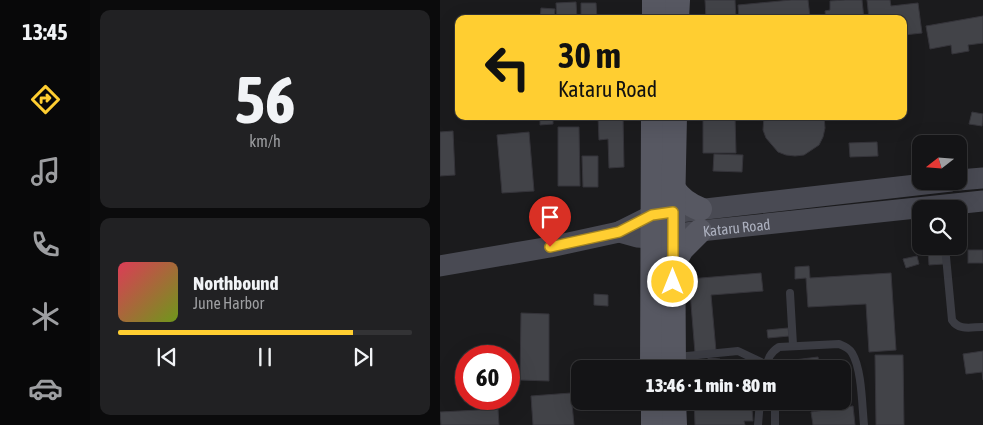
<!DOCTYPE html>
<html lang="en">
<head>
<meta charset="utf-8">
<style>
  :root { --surface:#141416; --page:#212123; --text:#f1f3f6; --muted:#9d9ea1; --line:#333335; --accent:#ffce31 }
  body { margin:0; font-family:"Asap Condensed",sans-serif; background:var(--page); color:var(--text); height:100vh; display:flex; flex-direction:column; font-size:19px; white-space:nowrap }
  * { box-sizing:border-box; margin:0 }
  p { font-size:16px; color:var(--muted) }
  .icon { flex:none; width:28px; height:28px; fill:none; stroke:currentColor; stroke-width:2; stroke-linecap:round; stroke-linejoin:round }
  .map { position:relative; flex:1; overflow:hidden }
  .sheet { display:flex; flex-direction:column; gap:10px; padding:10px; background:#0b0b0c; width:350px }
  .sheet>* { flex:none }
  .banner { position:absolute; left:15px; top:15px; width:452px; height:105px; border-radius:10px; box-shadow:0 5px 20px #0002,0 0 0 1px var(--line); background:#ffce31; color:#111; overflow:hidden }
  .needle { width:32px; rotate:253deg }
  .fabs { position:absolute; left:472px; top:135px; display:grid; gap:10px }
  .fabs a { display:grid; place-items:center; width:55px; height:55px; border-radius:10px; background:var(--surface); box-shadow:0 5px 20px #0002,0 0 0 1px var(--line); font-size:25px }
  .speed { position:absolute; left:15px; top:345px; display:flex; gap:10px; font-size:25px; font-weight:700; text-align:center }
  .speed>* { display:grid; place-content:center; width:65px; height:65px; border-radius:50%; background:var(--surface); box-shadow:0 5px 20px #0002,0 0 0 1px var(--line); line-height:1 }
  .speed .limit { border:8px solid #d22; background:#fff; color:#111 }
  .pin { position:absolute; display:grid; place-items:center; width:42px; height:42px; color:#fff; margin:-51px -21px; border-radius:50% 50% 50% 0; rotate:-45deg; box-shadow:0 0 5px #0007 }
  .pin .icon { rotate:45deg }
  .me { position:absolute; width:55px; margin:-28px; rotate:0deg; stroke-linejoin:round; filter:drop-shadow(0 0 4px #0008) }
  .turn { display:flex; align-items:center; gap:18px; height:105px; padding:0 20px; font-size:22px }
  .turn .icon { width:65px; height:65px; stroke-width:2.5 }
  .turn b { display:block; font-size:35px; line-height:42px }
  .sheet .tile { flex:1; display:flex; flex-direction:column; justify-content:center; gap:8px; min-width:0; padding:0 18px; border-radius:10px; background:var(--page) }
  .sheet .dial { align-items:center; gap:0 }
  .dial b { font-size:65px; line-height:1 }
  .song { display:flex; align-items:center; gap:15px }
  .cover { width:60px; height:60px; border-radius:8px; background:linear-gradient(135deg,hsl(350 70% 55%),hsl(80 70% 35%)) }
  .played { height:5px; border-radius:2px; background:linear-gradient(90deg,var(--accent) 80%,var(--line) 80%) }
  .keys { display:flex; justify-content:space-around; direction:ltr }
  .trip { position:absolute; left:131px; top:360px; width:280px; height:50px; border-radius:10px; background:var(--surface); box-shadow:0 5px 20px #0002,0 0 0 1px var(--line); font-weight:800; line-height:50px; text-align:center }
  main { display:flex; flex:1; min-height:0 }
  .tabs { display:flex; flex-direction:column; width:90px; justify-content:space-around; align-items:center; background:#080809; color:var(--muted) }
  .tabs .icon { width:35px; height:35px }
  .tabs .on { color:var(--accent) }
  .tabs b { font-size:22px; color:var(--text) }
  .map>svg:first-child { display:block }
</style>
</head>
<body>
<main>
<nav class="tabs">
<b>13:45</b>
<svg class="icon on" aria-label="directions" viewBox="0 0 24 24"><path d="M12 3l9 9-9 9-9-9zM9 14v-3h6M13 9l2 2-2 2"/></svg>
<svg class="icon" aria-label="music" viewBox="0 0 24 24"><path d="M9 18V5l10-2v13"/><circle cx="6" cy="18" r="3"/><circle cx="16" cy="16" r="3"/></svg>
<svg class="icon" aria-label="phone" viewBox="0 0 24 24"><path d="M5 4h4l2 5-3 2q2 4 5 5l2-3 5 2v4C11 20 4 13 5 4z"/></svg>
<svg class="icon" aria-label="climate" viewBox="0 0 24 24"><path d="M12 3v18M4 7l16 10M4 17L20 7"/></svg>
<svg class="icon" aria-label="car" viewBox="0 0 24 24"><path d="M5 17H2v-5l4-1 3-4h7l3 4 3 1v5h-3M9 17h6M6 11h13"/><circle cx="7" cy="17" r="2"/><circle cx="17" cy="17" r="2"/></svg>
</nav>
<section class="sheet">
<div class="tile dial"><b>56</b><p>km/h</p></div>
<div class="tile">
<div class="song"><i class="cover"></i><div><b>Northbound</b><p>June Harbor</p></div></div>
<div class="played"></div>
<div class="keys"><svg class="icon" aria-label="previous" viewBox="0 0 24 24"><path d="M18 5L8 12l10 7zM5 5v14"/></svg><svg class="icon" aria-label="pause" viewBox="0 0 24 24"><path d="M8 5v14M16 5v14"/></svg><svg class="icon" aria-label="next" viewBox="0 0 24 24"><path d="M6 5l10 7-10 7zM19 5v14"/></svg></div>
</div>
</section>
<div class="map">
<svg width="543" height="425" viewBox="0 0 543 425">
  <rect width="100%" height="100%" fill="#1b1b1d"/>
  <g fill="#424348" stroke="#35343a">
    <path d="M265,0h30l1,19h-30z"/>
    <path d="M351,0h17l2,17 -23,2h-48l-1,-14z"/>
    <path d="M405,0h17l2,19h-38l-1,-8 5,-1v-9z"/>
    <path d="M427,0h23l1,6 27,-3 4,30 -18,2v-16h-35z"/>
    <path d="M136,2l1,17h-20l-1,-16z"/>
    <path d="M141,3h15l1,16h-16z"/>
    <path d="M101,8l14,1 -1,10h-14z"/>
    <path d="M543,16v27l-15,2 1,6 -17,3 -1,-9 -21,4 -4,-23z"/>
    <path d="M532,112l11,2 -1,12 -13,-2z"/>
    <path d="M100,116h13v8l-13,1z"/>
    <path d="M158,116h25l1,51 -15,1 -1,-29 -9,1z"/>
    <path d="M263,116h32l1,37h-33z"/>
    <path d="M324,116h60l1,12 -2,9 -4,8 -15,10 -9,1 -9,-1 -8,-3 -12,-14 -3,-8z"/>
    <path d="M118,127h21l1,59h-22z"/>
    <path d="M13,131l2,44 -15,1v-44z"/>
    <path d="M89,132l5,59 -32,2 -5,-58z"/>
    <path d="M437,142l1,14 -28,1 -1,-14z"/>
    <path d="M274,154l29,1 -1,17 -29,-1z"/>
    <path d="M142,156h16v31h-15z"/>
    <path d="M504,250v14l-15,1 -1,-14z"/>
    <rect x="528" y="250" width="15" height="13"/>
    <path d="M477,256l2,8 -13,4 -3,-9z"/>
    <path d="M369,266l1,12 81,-5 5,77 -27,2 -3,-48 -58,3 -2,-29 -11,1v-12z"/>
    <path d="M321,273l2,18 -52,4 5,56 -21,2 -6,-74z"/>
    <path d="M154,294l14,1v11l-14,-1z"/>
    <path d="M81,313l28,1v67l-29,-1z"/>
    <path d="M348,328l1,8 -21,2 -1,-8z"/>
    <path d="M543,351v29l-1,-8 -16,2 -3,-20z"/>
    <path d="M435,355h28l1,70h-28z"/>
    <path d="M378,357l2,12 27,-4 3,29 -8,1v-26h-47l-1,-9z"/>
    <path d="M268,358l12,1v10h-12z"/>
    <path d="M140,385v16l8,2 -9,2 -5,-19z"/>
    <path d="M131,393l3,32h-41l-2,-29z"/>
    <path d="M254,401h52v8h6l1,12h-9l1,4h-50z"/>
    <path d="M385,401h13v5l-12,2z"/>
    <path d="M413,406l2,19h-42l-2,-13z"/>
    <path d="M58,409l1,16h-58l-1,-13z"/>
  </g>
  <g fill="none" stroke-linecap="round" stroke-linejoin="round">
    <g stroke="#3b3c43" stroke-width="8">
      <path d="M505,246l7,74c7,11 19,7 31,7"/>
      <path d="M350,293l3,52"/>
      <path d="M237,357l61,-6 29,14"/>
      <path d="M327,369c-1,-9 4,-17 12,-22l60,-3c5,2 11,5 13,9 10,16 10,53 12,72"/>
      <path d="M335,401v24"/>
      <path d="M318,425l2,-24"/>
    </g>
    <g stroke="#494a53" stroke-width="21">
      <path d="M519,180l24,-2"/>
      <path id="s1" d="M179,232l18,5 15,1 48,-7 283,-30"/>
      <path d="M0,266l110,-19 69,-15 34,-17 298,-34"/>
    </g>
    <g stroke="#575862" stroke-width="24">
      <path d="M214,19v-19"/>
      <path d="M237,19l1,-19"/>
      <path d="M233,188c8,11 15,16 27,21"/>
      <path d="M233,264l9,-15 18,-18"/>
      <path d="M212,369l1,-253"/>
      <path d="M234,369l-1,-157 2,-96"/>
      <path d="M213,401v24"/>
      <path d="M234,401l1,24"/>
    </g>
  </g>
  <g fill="none" stroke-linecap="round" stroke-linejoin="round">
    <defs>
      <path id="route" d="M110,247l69,-15 33,-17 21,-3v70"/>
    </defs>
    <use href="#route" stroke="#a68620" stroke-width="12"/>
    <use href="#route" stroke="#ffce31" stroke-width="9"/>
  </g>
  <g text-anchor="middle" dominant-baseline="central" stroke-width="5" stroke-linejoin="round" paint-order="stroke">
    <g font-size="15" fill="#acb0be" stroke="#161619">
      <text stroke="none"><textPath href="#s1" startOffset="119">Kataru Road</textPath></text>
    </g>
  </g>
</svg>
<div class="fabs">
<a><svg class="needle" viewBox="-14 -14 28 28"><path d="M0-13l5 13h-10z" fill="#e53935"/><path d="M0 13l5-13h-10z" fill="#9d9ea1"/></svg></a>
<a><svg class="icon" aria-label="search" viewBox="0 0 24 24"><circle cx="10" cy="10" r="6"/><path d="M15 15l6 6"/></svg></a>
</div>
<div class="speed"><div class="limit">60</div></div>
<div class="pin" style="left:110px;top:247px;background:#d93025"><svg class="icon" aria-label="arrive" viewBox="0 0 24 24"><path d="M6 21V4h12l-3 4 3 4H6"/></svg></div>
<svg class="me" style="left:233px;top:282px" viewBox="-20 -20 40 40"><circle r="17" fill="#ffce31" stroke="#fff" stroke-width="3"/><path d="M0-11L8 9 0 5-8 9z" fill="#fff"/></svg>
<div class="trip">13:46 · 1 min · 80 m</div>
<div class="banner">
<div class="turn"><svg class="icon" aria-label="left" viewBox="0 0 24 24"><path d="M17 20v-9H6M10 6l-5 5 5 5"/></svg><div><b>30 m</b>Kataru Road</div></div>
</div>
</div>
</main>
</body>
</html>
